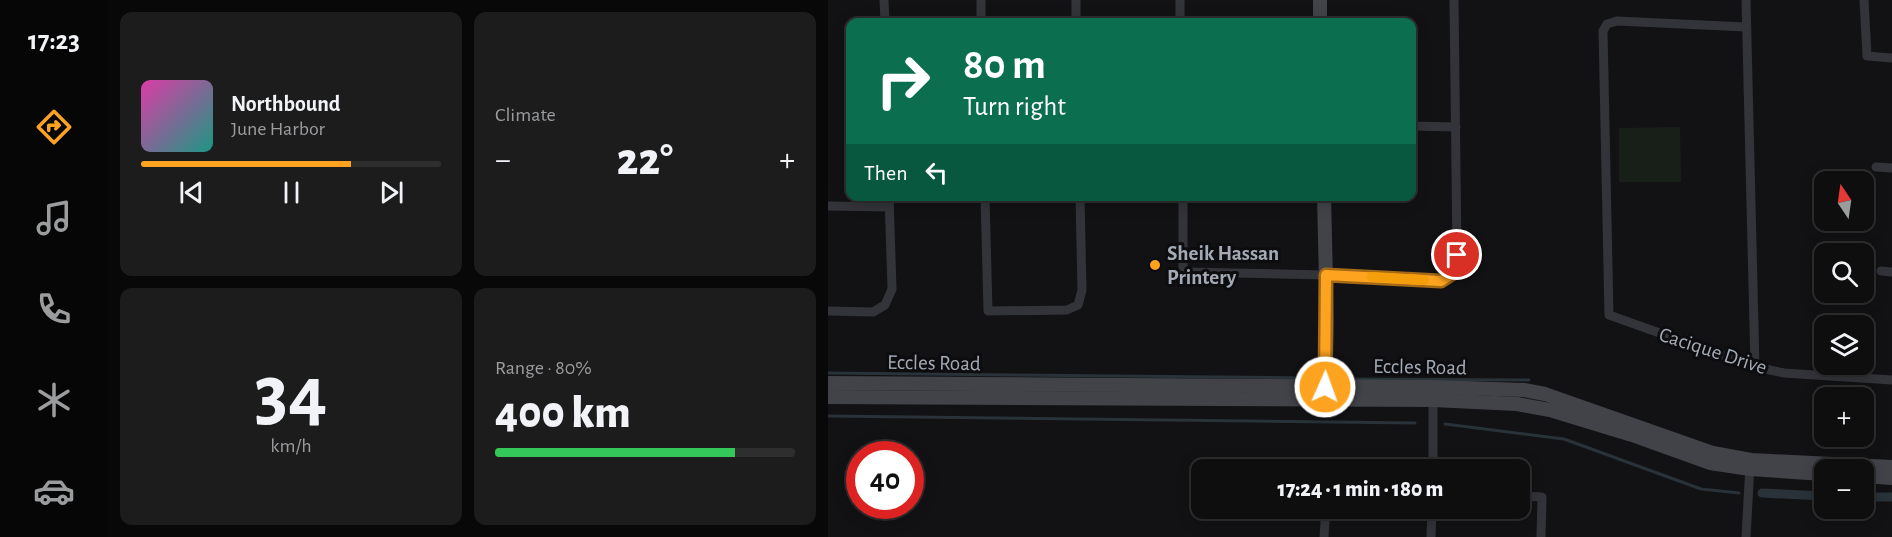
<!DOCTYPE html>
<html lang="en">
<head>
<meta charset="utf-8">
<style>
  :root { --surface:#0e0e0f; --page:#1c1c1d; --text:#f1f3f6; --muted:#9b9c9e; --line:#2e2e2f; --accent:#fea320 }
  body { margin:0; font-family:"Alegreya Sans",sans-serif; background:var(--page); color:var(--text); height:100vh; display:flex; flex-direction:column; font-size:22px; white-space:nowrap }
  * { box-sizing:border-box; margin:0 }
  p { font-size:20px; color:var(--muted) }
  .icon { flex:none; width:33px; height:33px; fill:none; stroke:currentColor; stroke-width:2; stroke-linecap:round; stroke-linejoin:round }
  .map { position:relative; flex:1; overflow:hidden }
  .details { display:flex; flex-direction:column; gap:12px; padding:12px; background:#080808; width:720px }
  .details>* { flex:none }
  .hud { position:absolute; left:18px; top:18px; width:570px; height:183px; border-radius:12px; box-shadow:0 3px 15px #0003,0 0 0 2px var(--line); background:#0b6e4f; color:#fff; overflow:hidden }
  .needle { width:39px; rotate:347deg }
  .buttons { position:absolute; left:986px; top:171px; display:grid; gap:12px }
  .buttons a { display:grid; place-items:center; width:60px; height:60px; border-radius:12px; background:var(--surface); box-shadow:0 3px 15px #0003,0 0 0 2px var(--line); font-size:30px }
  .speed { position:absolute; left:18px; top:441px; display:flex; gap:12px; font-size:30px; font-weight:700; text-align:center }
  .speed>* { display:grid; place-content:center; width:78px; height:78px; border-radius:50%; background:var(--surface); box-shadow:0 3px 15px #0003,0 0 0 2px var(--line); line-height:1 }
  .speed .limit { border:9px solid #d22; background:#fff; color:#111 }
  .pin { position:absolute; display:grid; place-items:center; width:51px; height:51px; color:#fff; margin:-26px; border:3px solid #fff; border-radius:50%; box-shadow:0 2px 6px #0007 }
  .me { position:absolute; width:66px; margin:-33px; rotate:2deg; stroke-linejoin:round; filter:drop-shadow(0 0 4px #0008) }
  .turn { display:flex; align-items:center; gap:21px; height:126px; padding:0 18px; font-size:27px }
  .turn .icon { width:78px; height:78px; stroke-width:2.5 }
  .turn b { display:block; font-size:42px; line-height:51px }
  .then { display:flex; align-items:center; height:57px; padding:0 18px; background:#0003; gap:12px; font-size:22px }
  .big { font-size:45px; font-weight:800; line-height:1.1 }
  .details .tile { flex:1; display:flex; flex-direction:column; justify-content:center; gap:9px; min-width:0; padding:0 21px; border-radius:12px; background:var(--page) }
  .details .dial { align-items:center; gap:0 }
  .dial b { font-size:78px; line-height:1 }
  .song { display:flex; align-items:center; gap:18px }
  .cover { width:72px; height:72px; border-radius:9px; background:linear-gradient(135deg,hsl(320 70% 55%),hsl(170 70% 35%)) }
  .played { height:6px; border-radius:3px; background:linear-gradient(90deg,var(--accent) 70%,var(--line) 70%) }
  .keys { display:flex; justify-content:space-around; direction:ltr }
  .heat { display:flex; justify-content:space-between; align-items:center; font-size:33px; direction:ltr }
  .charge { height:9px; border-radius:4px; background:linear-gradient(90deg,#34c759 80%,var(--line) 0) }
  .details .tiles { flex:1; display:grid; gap:12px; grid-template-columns:repeat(2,1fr) }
  .trip { position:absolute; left:363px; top:459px; width:339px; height:60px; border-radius:12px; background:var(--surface); box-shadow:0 3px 15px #0003,0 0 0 2px var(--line); font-weight:800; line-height:60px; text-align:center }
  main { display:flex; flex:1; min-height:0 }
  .dock { display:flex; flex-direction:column; width:108px; justify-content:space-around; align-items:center; background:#060606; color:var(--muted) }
  .dock .icon { width:42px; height:42px }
  .dock .selected { color:var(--accent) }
  .dock b { font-size:27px; color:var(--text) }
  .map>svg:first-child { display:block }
</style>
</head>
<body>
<main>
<nav class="dock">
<b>17:23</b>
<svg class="icon selected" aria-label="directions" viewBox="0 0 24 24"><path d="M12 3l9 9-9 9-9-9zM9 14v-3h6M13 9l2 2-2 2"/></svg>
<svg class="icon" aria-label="music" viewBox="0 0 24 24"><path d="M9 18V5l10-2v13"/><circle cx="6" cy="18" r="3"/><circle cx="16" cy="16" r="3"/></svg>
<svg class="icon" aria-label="phone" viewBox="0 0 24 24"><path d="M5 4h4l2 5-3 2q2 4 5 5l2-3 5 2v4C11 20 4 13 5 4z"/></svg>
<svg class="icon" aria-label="climate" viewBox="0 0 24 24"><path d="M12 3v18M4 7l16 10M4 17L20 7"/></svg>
<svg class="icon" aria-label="car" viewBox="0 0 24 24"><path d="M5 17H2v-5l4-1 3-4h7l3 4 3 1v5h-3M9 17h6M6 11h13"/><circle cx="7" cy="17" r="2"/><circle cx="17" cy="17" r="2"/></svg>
</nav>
<section class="details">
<div class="tiles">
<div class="tile">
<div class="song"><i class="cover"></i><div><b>Northbound</b><p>June Harbor</p></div></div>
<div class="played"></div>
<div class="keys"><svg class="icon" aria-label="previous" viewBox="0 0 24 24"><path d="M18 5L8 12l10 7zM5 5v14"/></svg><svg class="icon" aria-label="pause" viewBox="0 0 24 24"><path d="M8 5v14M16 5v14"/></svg><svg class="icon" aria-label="next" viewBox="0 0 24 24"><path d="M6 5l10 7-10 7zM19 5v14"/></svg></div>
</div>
<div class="tile"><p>Climate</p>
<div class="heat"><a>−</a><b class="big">22°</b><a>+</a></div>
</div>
<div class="tile dial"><b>34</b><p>km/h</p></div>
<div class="tile"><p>Range · 80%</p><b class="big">400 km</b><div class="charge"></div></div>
</div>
</section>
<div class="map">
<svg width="1064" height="537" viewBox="0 0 1064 537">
  <rect width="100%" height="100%" fill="#121214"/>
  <path fill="#181f19" d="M852,127l1,55h-62v-54z"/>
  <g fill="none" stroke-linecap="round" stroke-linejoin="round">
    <g stroke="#283238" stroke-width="3">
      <path d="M0,373l485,5"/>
      <path d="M516,379l185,1"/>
      <path d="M0,416l587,7"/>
      <path d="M617,424l119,15 137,50 38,4"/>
    </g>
    <g stroke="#283238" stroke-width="9">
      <path d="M934,493l62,3"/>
      <path d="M1035,497h29"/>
    </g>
    <g stroke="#333439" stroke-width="9">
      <path d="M56,0l1,22"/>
      <path d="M153,0v22"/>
      <path d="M248,0v22"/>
      <path d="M352,0v22"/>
      <path d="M918,0l9,367"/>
      <path d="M1036,0l3,56 25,2"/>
      <path d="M918,27l-129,-6 -10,3 -4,7 6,284 146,52 29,6 108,7"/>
      <path d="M584,126l44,1"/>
      <path d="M1048,167l16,1"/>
      <path d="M157,196l3,115 79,-1 11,-5 4,-15 -2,-94"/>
      <path d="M355,196v76l143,3 115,6c12,-6 13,-13 16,-26l-3,-255"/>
      <path d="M0,206l61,1"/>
      <path d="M1053,271l11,1"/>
      <path d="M0,311l45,1 12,-7 7,-16 -3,-93"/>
      <path d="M605,470v-75"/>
      <path d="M692,496l22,1 -1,40"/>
      <path d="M496,537l2,-29"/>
      <path d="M603,537l1,-29"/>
      <path d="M918,537l4,-72"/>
    </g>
    <g stroke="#414349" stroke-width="14">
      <path d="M492,0v22"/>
      <path d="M496,196l3,128 -2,72"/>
      <path d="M0,383l606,4 90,3 21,4 168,59 38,7 141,7"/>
      <path d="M0,397l605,3 84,4 33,6 82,25 78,28 40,6 74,5"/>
      <path d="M1035,476l29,2"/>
    </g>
  </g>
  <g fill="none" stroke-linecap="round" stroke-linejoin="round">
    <defs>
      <path id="route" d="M497,387l1,-112 115,6 11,-7 5,-19"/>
    </defs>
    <use href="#route" stroke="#a56a15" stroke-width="15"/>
    <use href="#route" stroke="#fea320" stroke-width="10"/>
    <path stroke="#f59e0b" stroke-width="10" d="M544,277l52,3"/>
  </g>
  <circle fill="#fea320" stroke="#0d0d0f" stroke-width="2" cx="327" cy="265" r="6"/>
  <g text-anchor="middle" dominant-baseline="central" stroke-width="6" stroke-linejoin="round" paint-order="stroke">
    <g font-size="21" font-weight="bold" fill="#a3aab6" stroke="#0d0d0f" text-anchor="start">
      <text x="339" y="253">Sheik Hassan<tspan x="339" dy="24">Printery</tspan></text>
    </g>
    <g font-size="21" fill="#a3aab6" stroke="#0d0d0f">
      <text transform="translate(885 351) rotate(18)">Cacique Drive</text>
      <text transform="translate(106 363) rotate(1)">Eccles Road</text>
      <text transform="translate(592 367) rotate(1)">Eccles Road</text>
    </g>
  </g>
</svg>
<div class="buttons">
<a><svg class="needle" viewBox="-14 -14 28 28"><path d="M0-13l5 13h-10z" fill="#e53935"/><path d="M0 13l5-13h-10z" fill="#9b9c9e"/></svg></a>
<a><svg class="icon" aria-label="search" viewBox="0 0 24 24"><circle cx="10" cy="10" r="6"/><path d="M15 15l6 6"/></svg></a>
<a><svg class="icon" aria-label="layers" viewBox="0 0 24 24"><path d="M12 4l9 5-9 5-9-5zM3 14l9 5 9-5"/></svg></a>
<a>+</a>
<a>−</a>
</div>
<div class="speed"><div class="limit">40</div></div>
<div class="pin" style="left:629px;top:255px;background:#d93025"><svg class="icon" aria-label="arrive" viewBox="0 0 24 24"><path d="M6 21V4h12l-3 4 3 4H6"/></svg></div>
<svg class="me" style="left:497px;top:387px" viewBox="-20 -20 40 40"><circle r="17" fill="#fea320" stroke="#fff" stroke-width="3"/><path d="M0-11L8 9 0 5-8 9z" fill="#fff"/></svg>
<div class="trip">17:24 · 1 min · 180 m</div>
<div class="hud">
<div class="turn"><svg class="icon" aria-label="right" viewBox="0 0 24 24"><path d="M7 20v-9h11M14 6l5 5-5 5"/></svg><div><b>80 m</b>Turn right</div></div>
<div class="then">Then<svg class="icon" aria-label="left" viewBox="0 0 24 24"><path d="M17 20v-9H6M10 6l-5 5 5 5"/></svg></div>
</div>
</div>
</main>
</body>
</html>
